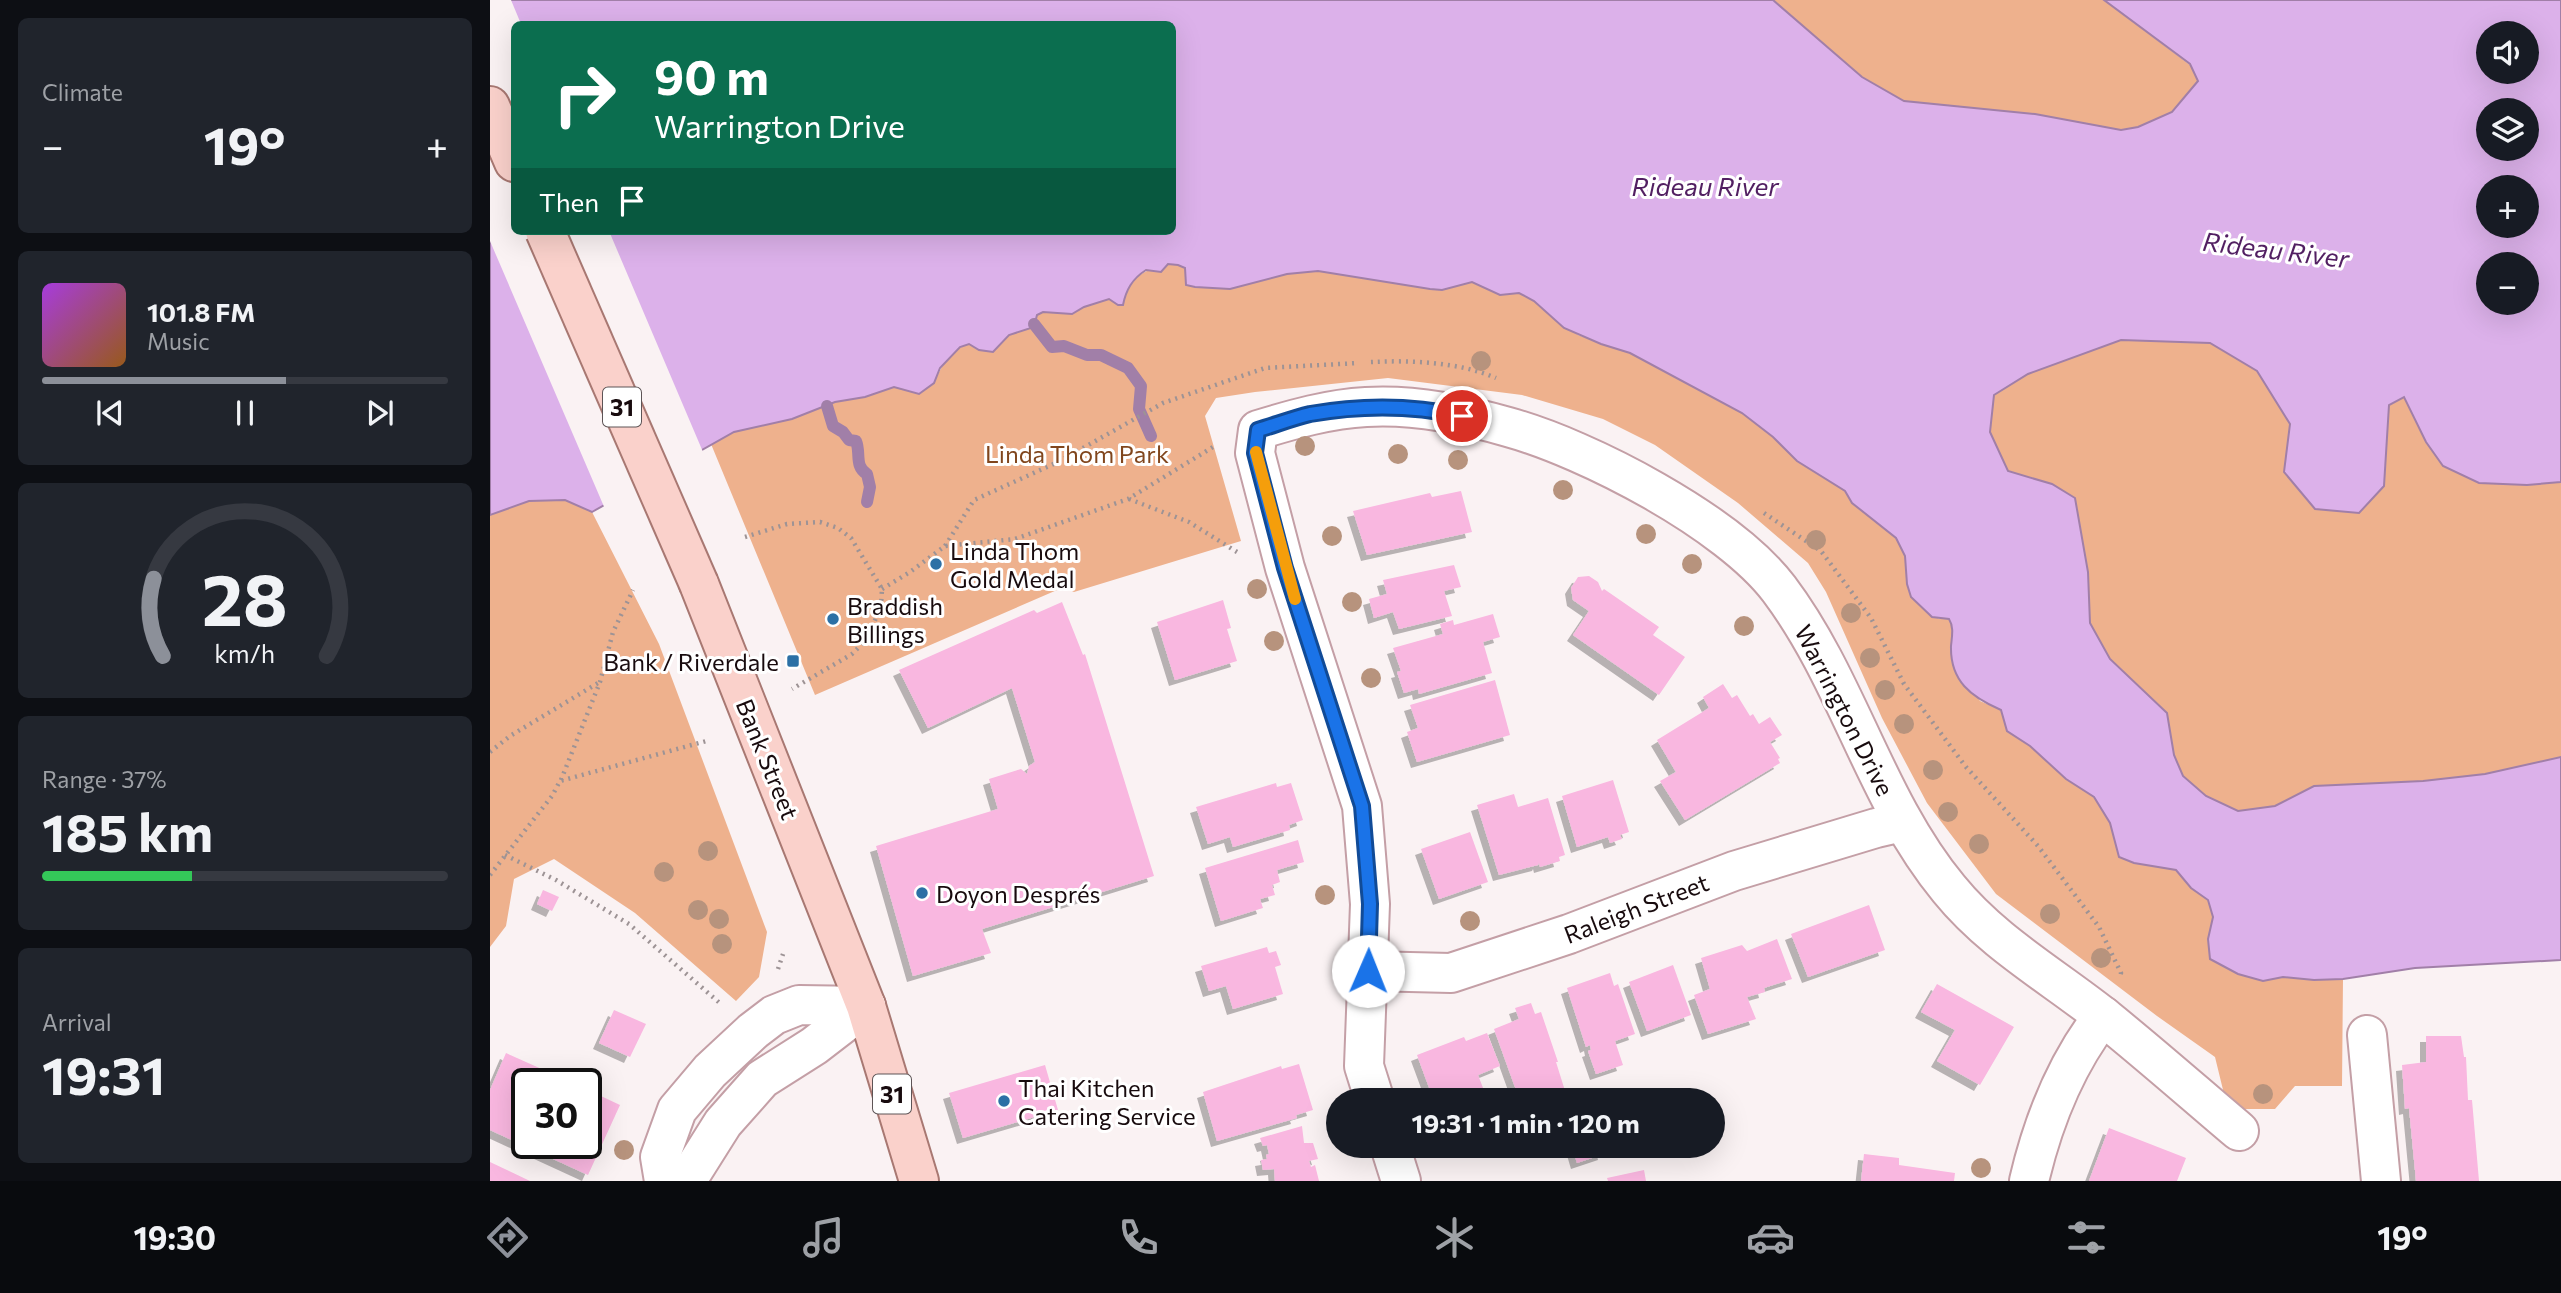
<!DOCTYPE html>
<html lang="en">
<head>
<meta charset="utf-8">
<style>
  :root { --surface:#171b24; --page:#20242c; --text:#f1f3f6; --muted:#9ea1a6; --line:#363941; --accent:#8c9099 }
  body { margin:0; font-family:Commissioner,sans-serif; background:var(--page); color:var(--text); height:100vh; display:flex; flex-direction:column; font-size:26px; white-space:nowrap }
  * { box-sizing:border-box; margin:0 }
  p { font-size:23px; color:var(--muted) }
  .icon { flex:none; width:38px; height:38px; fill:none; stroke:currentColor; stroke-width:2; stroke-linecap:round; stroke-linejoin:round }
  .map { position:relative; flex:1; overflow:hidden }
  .details { display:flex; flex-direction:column; gap:18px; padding:18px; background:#0d0f14; width:490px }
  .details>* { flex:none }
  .banner { position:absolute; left:21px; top:21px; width:665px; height:214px; border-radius:10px; box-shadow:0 7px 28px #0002; background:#0b6e4f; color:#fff; overflow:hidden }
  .controls { position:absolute; left:1986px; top:21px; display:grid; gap:14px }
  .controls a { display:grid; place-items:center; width:63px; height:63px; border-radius:50%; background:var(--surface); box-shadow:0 7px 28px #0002; font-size:35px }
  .speed { position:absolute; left:21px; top:1068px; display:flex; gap:14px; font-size:35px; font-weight:700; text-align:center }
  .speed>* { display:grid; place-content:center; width:91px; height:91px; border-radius:50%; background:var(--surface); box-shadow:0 7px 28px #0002; line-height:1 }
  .speed .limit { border:4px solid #111; border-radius:10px; background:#fff; color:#111 }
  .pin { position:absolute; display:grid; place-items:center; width:60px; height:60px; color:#fff; margin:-30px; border:4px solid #fff; border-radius:50%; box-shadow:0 2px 7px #0007 }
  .me { position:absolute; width:77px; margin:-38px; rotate:1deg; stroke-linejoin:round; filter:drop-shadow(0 0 5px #0008) }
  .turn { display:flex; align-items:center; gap:24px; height:147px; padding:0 28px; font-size:32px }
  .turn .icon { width:91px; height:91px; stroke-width:2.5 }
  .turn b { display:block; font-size:49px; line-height:60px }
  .then { display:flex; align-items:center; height:66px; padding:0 28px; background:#0003; gap:14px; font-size:26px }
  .big { font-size:52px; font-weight:700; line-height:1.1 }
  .details .tile { flex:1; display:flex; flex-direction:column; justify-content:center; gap:10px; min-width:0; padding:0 24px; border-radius:10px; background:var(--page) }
  .details .dial { align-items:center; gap:0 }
  .dial svg { height:182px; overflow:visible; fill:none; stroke:var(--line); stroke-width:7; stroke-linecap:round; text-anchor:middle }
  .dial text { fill:var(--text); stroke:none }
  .song { display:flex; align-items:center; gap:21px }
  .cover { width:84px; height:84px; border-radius:10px; background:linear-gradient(135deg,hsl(280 70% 55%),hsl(30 70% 35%)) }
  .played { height:7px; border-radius:4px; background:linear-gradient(90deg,var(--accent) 60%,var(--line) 60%) }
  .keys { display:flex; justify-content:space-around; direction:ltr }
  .heat { display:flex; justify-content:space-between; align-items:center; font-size:38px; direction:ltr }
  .charge { height:10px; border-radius:5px; background:linear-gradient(90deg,#34c759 37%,var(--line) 0) }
  .trip { position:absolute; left:836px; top:1088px; width:399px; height:70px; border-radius:35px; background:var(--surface); box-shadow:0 7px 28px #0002; font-weight:700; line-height:70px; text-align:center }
  .dock { display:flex; height:112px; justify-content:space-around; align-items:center; background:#090b0e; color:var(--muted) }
  .dock .icon { width:49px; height:49px }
  .dock .selected { color:var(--accent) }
  .dock b { font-size:32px; color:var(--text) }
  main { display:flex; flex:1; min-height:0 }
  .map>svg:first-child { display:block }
</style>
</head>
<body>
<main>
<section class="details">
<div class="tile"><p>Climate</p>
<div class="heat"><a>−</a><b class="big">19°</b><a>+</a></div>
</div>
<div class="tile">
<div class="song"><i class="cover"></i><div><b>101.8 FM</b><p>Music</p></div></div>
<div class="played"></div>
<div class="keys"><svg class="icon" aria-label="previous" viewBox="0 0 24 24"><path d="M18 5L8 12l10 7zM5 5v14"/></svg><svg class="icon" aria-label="pause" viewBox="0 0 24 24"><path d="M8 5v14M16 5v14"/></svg><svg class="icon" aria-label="next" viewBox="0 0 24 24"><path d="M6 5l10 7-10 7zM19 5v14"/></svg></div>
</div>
<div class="tile dial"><svg viewBox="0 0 100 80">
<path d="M14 69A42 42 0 1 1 86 69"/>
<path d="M14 69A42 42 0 0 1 10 35" stroke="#8c9099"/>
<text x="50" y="56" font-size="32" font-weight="700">28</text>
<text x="50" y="72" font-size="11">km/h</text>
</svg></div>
<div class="tile"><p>Range · 37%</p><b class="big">185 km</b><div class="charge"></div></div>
<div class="tile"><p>Arrival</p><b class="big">19:31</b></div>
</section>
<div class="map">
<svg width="2071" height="1181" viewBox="0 0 2071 1181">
  <defs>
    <filter id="shadow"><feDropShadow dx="-6" dy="6" stdDeviation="0" flood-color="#0004"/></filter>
  </defs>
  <rect width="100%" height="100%" fill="#faf2f3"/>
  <g fill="#eeb18d">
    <path d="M1283,0h331l86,65 8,16 -26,31 -34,15 -17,3 -86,-16 -131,-13 -42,-24z"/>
    <path d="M677,264l11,1 7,3 1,16 9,3 35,2 57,-15 31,-3 112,18c15,1 31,-9 45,-6 15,3 28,14 44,10l15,8 44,34 52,18 112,60 31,24 24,24 48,30 7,12 44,35 9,18 2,28 32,35h10l4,6 -2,32 29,44 21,9 6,21 23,15 36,33 28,18 16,26 9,34 15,6 42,7 15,18 17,12 5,17 -5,22 55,41c26,-5 53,0 80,-1l-1,107h-47l-20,23h-33l-17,-11 -10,-41 -58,-41 -161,-122 -69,-91 -45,-85 -56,-126 -18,-29 -70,-60 -83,-58 -52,-26 -81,-24 -134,-17 -133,14 -39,6 -11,18 36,125 -167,51 -10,-5 -249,108 -104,-251 23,-12 58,-13 43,-17 30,-5 30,-10 39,-4c7,-16 17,-34 35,-39l10,6 14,2 16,-17 25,-8 3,-12 6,-3 29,2 12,-7 25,-8 9,6c19,-30 15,-30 49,-41z"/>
    <path d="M1631,340l89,3 47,28 33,53 -6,48 100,14 5,-81 15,-8 22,45 17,24 84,19 34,-3v275l-76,17 -62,7 -109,5 -39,20 -37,5 -32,-15 -23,-20 -9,-21 -7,-42 -57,-54 -20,-36 -2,-51 -37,-88 -43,-13 -18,-39 4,-37 34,-21z"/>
    <path d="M75,500l27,12 67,132 108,288 -8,45 -23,24 -101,-88 -81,-54 -40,20 -8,47 -16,21v-432l39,-14z"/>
  </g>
  <path fill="#dcb1ea" stroke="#a17fa8" stroke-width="2" fill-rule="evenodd" d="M0,0h1283l89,77 42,24 131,13 86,16 17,-3 34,-15 26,-31 -8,-17 -86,-64h457v482l-34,3 -48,-2 -36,-17 -17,-24 -22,-45 -15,8 -5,81 -25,27 -44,-4 -31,-37 6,-48 -33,-53 -47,-28 -89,-3 -93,34 -34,21 -4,37 18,39 44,13 23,14 13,74 2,51 20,36 57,54 7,42 9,21 23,20 32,15 37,-5 39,-20 109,-5 62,-7 76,-17v203l-146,8 -72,11 -29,1 -31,-3 -20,4 -25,-7 -28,-15 -2,-20 5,-22 -5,-17 -17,-12 -15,-18 -42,-7 -15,-6 -9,-34 -16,-26 -28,-18 -36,-33 -23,-15 -6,-21c-30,-13 -51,-29 -50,-64 1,-10 3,-19 -2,-27l-17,-2 -21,-20 -4,-13 -2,-28 -9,-18 -44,-35 -7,-12 -48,-30 -24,-24 -31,-24 -112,-60 -29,-9 -37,-16 -30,-27 -15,-8 -19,2 -28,-13 -30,8 -12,-1 -112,-18 -31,3 -57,15 -35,-2 -9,-2 -1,-17 -7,-3 -10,-1 -7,8 -15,-2c-14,9 -20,20 -23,35h-5l-9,-6 -25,8 -12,7 -29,-2 -6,3 -3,12 -25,8 -16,17 -14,-2 -10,-6 -9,3 -20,21 -6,15 -15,11 -25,-7 -29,10 -30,5 -43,17 -58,13 -142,80 -27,-12 -36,1 -39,14zM24,24h658v207h-658zM1998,33h39v39h-39zM1998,110h39v39h-39zM1998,187h39v39h-39zM1998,264h39v39h-39z"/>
  <path fill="#faf2f3" d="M0,0h21l10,24h-7v207h95l94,221 -98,57 -115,-268z"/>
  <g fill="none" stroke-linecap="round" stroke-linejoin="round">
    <g stroke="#a17fa8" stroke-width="12">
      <path d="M544,324l18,23 12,-1 23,9h14l27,13 13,18 -2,23 12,27"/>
      <path d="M337,406l6,20 10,6 6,8 7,1c5,12 -2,25 11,33l3,13 -3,15"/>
    </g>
  </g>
  <g fill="#f9b7e0" filter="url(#shadow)">
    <path d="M971,491l11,41 -105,23 -14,-44 77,-18 2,4z"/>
    <path d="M964,565l7,22 -17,4 8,25 -53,13 -6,-17 -19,6 -5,-19 18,-5 -4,-14z"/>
    <path d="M1099,576l9,6 4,9 2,-2 55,38 -6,8 32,22 -26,38 -86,-60 16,-24 -16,-11 -2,-12 7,-11z"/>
    <path d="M733,600l8,28 -4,1 10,32 -62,19 -18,-58z"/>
    <path d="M572,602l21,53 2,-1 69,222 -172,53 9,24 -78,23 -37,-130 122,-37 -9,-30 32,-10 6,5 2,-8 6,-4 -23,-74 -84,40 -29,-58 135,-60 3,3z"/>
    <path d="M1003,614l7,23 -17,5 9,31 -73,21 -1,-5 -14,4 -7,-21 4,-1 -8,-23 50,-14 -3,-10 13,-4 1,5z"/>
    <path d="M1005,680l15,55 -93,27 -10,-30 11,-4 -8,-23z"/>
    <path d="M1233,684l9,14 5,-3 13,21 3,-2 6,10 11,-7 12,18 -12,7 10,16 -2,1 2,4 -95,57 -25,-39 16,-9 -19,-32 52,-32 -6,-11z"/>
    <path d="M1123,780l16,52 -9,3 2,4 -12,4 -2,-6 -31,10 -15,-51z"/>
    <path d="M786,783l1,4 14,-4 12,37 -14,5 1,5 -57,17 -3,-10 -22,7 -12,-37z"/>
    <path d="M1024,794l4,13 30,-9 17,57 -6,2 1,4 -20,6 -1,-4 -1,2 -39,10 -22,-70z"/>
    <path d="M980,832l18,50 -49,17 -18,-50z"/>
    <path d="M808,840l6,22 -27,8 3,12 -8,3 3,10 -15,4 3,9 -42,13 -16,-53z"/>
    <path d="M53,890l16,7 -7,14 -15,-7z"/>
    <path d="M1379,905l16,45 -77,27 -17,-43z"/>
    <path d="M1287,939l15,40 -28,9 1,4 -18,5 9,22 -48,15 -14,-39 16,-6 -9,-31 41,-13 5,6z"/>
    <path d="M777,947l2,6 7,-2 5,14 -6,2 8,27 -50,15 -7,-23 -17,5 -8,-25z"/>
    <path d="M1183,965l18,50 -44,16 -18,-49z"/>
    <path d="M1120,973l4,13 4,-2 17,50 -20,7 8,24 -27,9 -8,-23 3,-1 -1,-5 -4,2 -19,-59z"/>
    <path d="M1447,984l77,43 -34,58 -43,-24 18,-31 -34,-18z"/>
    <path d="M1041,1003l4,11 6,-2 17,50h-2l10,32 -6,2 2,5h-42l-26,-72 25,-10 -4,-11z"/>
    <path d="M124,1010l32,14 -16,33 -31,-14z"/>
    <path d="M997,1033l13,33 -22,9 7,18 -21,8h-30l-17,-46 47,-18 2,4z"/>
    <path d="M1936,1036h35l3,21h2l2,43h4l7,81h-63l-7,-73 -4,1 -3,-44 24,-3z"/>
    <path d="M16,1053l67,30h-46v60h59v-54l34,16 -32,70 -98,-45v-40z"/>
    <path d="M809,1064l14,46 -17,5 1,3 -80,23 -14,-49 78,-26 1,3z"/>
    <path d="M555,1065l13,45 -95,28 -14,-45z"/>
    <path d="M812,1126l2,17h9l5,16 -9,2 2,6 4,-2 4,16h-44l-1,-12 -11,1 -2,-10 6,-1 -1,-4 3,-1 -2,-9 -4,1 -3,-8z"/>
    <path d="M1619,1128l77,30 -9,23h-88z"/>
    <path d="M1082,1146h30l2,8 -27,9z"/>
    <path d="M1374,1154l35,4v7l56,8 -1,8h-93z"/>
    <path d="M0,1162l40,19h-40z"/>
    <path d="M1154,1170l2,11h-38l-1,-3z"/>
  </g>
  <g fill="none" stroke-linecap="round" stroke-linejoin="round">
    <defs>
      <g id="minor">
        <path d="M878,971l83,2 118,-39 165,-63 142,-43 26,-6"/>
        <path d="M1877,1035l14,146"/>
        <path d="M885,1101l-11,-35 6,-162 -8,-98 -77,-238 -30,-115 3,-23c36,-11 71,-21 108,-23 47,-3 97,7 142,20 80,22 220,95 271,162 70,93 96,211 170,300 43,53 102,86 155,128 46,37 90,76 135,114"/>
        <path d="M900,1146l11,35"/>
        <path d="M1539,1181c14,-60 36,-116 74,-165"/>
      </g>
      <g id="tertiary">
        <path d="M174,1181l-4,-24 17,-47 33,-39 43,-40 21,-16 25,-10 67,1"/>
        <path d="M185,1181l19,-12 29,-46 39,-44 52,-33 52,-40"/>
      </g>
      <g id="primary">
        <path d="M0,106l24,56"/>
        <path d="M209,584l167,422 53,175"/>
      </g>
    </defs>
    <use href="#minor" stroke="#c49fa6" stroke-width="42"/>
    <use href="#tertiary" stroke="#c49fa6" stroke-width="42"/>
    <use href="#primary" stroke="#a87872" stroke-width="42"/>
    <g stroke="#9d9395" stroke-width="4.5" stroke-dasharray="2 5" stroke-linecap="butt">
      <path d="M881,362c40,-2 88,0 125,16"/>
      <path d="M639,499l60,23 48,30"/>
      <path d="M1274,513l57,38 50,67 33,66 62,83 72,79 61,81 22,46 -1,3"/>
      <path d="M255,537l42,-13 33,-2 18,6 13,10 31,51 -1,17 -14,33 -15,15 -60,35"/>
      <path d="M455,546l29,-46 84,-38 105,-59 102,-35 94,-5"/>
      <path d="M392,589l28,-17 35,-26 70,-7 113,-40 85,-52"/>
      <path d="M0,752l20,-16 88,-53"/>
      <path d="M71,780l39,-98 13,-50 20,-42"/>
      <path d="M15,855l51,25 73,44 93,81"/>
      <path d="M0,875l62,-79 8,-15 150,-41"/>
      <path d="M288,969l5,-15"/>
    </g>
    <use href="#minor" stroke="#fff" stroke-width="38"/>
    <use href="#tertiary" stroke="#fff" stroke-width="38"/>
    <use href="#primary" stroke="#fad1cb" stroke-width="38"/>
    <defs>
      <path id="primary-bridge" d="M55,231l154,353"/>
    </defs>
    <use href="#primary-bridge" stroke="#a87872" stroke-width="42" stroke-linecap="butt"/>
    <use href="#primary-bridge" stroke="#fad1cb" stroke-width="38"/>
  </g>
  <g fill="#b7937d">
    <circle cx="991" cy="361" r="10"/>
    <circle cx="815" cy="446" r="10"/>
    <circle cx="908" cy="454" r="10"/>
    <circle cx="968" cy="460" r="10"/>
    <circle cx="1073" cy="490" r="10"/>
    <circle cx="1156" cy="534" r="10"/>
    <circle cx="842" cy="536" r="10"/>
    <circle cx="1326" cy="540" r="10"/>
    <circle cx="1202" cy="564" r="10"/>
    <circle cx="767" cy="589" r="10"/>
    <circle cx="862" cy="602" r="10"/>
    <circle cx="1361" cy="613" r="10"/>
    <circle cx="1254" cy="626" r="10"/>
    <circle cx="784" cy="641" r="10"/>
    <circle cx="1380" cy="658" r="10"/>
    <circle cx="881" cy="678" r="10"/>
    <circle cx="1395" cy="690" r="10"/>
    <circle cx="1414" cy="724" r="10"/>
    <circle cx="1443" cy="770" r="10"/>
    <circle cx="1458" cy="812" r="10"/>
    <circle cx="1489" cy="844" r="10"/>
    <circle cx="218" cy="851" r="10"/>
    <circle cx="174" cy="872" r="10"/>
    <circle cx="835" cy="895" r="10"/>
    <circle cx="208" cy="910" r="10"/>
    <circle cx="1560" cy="914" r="10"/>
    <circle cx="229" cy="919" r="10"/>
    <circle cx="980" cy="921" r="10"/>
    <circle cx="232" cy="944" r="10"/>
    <circle cx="1611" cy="958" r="10"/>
    <circle cx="1773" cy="1094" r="10"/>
    <circle cx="134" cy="1150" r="10"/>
    <circle cx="1491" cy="1168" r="10"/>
  </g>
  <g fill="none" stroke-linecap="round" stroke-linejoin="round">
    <defs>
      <path id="route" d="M878,971l2,-67 -8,-98 -77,-238 -30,-115 3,-23c17,-5 35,-12 52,-16 50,-9 102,-9 152,2"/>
    </defs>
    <use href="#route" stroke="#114b97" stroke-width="18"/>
    <use href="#route" stroke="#1a73e8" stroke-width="12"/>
    <path stroke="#f59e0b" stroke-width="12" d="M766,452l39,147"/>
  </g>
  <g fill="#2c70a5" stroke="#fff" stroke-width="2.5">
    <circle cx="446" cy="564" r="7"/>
    <circle cx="343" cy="619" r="7"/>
    <rect x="296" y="654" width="14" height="14" rx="3.5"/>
    <circle cx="432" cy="893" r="7"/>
    <circle cx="514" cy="1101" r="7"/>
  </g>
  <g text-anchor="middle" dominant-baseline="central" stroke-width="6" stroke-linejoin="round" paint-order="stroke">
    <g fill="#fff" stroke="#5d5456" stroke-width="2">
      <rect x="113" y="387.5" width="38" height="39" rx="5"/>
      <rect x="383" y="1074.5" width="38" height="39" rx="5"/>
    </g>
    <g font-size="23" font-weight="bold" fill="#180b0e">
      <text x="132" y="407">31</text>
      <text x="402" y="1094">31</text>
    </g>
    <g font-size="24" fill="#81461d" stroke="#fff">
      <text x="587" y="453">Linda Thom Park</text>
    </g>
    <g font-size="24" fill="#180b0e" stroke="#fff" text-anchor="start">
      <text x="460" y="550">Linda Thom<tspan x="460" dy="28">Gold Medal</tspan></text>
      <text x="357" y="605">Braddish<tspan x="357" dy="28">Billings</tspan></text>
      <text x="289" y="661" text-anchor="end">Bank / Riverdale</text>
      <text x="446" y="893">Doyon Després</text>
      <text x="528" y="1087">Thai Kitchen<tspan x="528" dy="28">Catering Service</tspan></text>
    </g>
    <g font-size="24" fill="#180b0e" stroke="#fff">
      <text transform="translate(1355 710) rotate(63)">Warrington Drive</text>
      <text transform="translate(278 759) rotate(68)">Bank Street</text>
      <text transform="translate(1146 908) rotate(-21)">Raleigh Street</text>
    </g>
    <g font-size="26" font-style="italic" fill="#521f62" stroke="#fff">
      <text x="1215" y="185">Rideau River</text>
      <text transform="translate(1786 249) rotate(7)">Rideau River</text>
    </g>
  </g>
</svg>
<div class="controls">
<a><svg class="icon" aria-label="sound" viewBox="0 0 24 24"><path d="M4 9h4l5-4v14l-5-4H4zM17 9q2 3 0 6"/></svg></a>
<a><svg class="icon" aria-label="layers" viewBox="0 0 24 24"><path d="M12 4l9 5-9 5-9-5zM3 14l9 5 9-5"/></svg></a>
<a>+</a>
<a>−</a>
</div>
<div class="speed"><div class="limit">30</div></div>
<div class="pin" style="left:972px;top:416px;background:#d93025"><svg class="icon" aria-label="arrive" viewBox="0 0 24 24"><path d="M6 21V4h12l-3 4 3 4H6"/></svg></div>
<svg class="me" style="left:878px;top:971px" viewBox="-20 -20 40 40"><circle r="19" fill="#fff"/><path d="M0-13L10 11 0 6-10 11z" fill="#1a73e8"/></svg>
<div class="trip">19:31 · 1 min · 120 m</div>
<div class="banner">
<div class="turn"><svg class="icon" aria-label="right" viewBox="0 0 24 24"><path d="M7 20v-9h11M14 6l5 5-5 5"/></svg><div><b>90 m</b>Warrington Drive</div></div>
<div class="then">Then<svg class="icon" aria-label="arrive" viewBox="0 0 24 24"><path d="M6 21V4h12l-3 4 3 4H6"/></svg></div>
</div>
</div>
</main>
<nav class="dock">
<b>19:30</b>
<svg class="icon selected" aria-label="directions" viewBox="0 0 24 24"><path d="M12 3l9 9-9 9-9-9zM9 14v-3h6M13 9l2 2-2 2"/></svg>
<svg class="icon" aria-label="music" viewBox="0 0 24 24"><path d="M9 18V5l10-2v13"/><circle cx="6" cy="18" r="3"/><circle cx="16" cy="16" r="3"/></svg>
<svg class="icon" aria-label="phone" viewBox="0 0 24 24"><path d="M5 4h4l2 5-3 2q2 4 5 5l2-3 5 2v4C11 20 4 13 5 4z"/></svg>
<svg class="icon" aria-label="climate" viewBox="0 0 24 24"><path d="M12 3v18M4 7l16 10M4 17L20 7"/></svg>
<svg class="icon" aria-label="car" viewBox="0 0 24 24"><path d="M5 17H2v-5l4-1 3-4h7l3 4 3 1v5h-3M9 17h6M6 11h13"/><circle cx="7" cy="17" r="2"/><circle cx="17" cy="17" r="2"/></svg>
<svg class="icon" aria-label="filters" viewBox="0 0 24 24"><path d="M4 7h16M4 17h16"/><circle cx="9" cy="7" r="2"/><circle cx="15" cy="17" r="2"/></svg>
<b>19°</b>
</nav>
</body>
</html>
